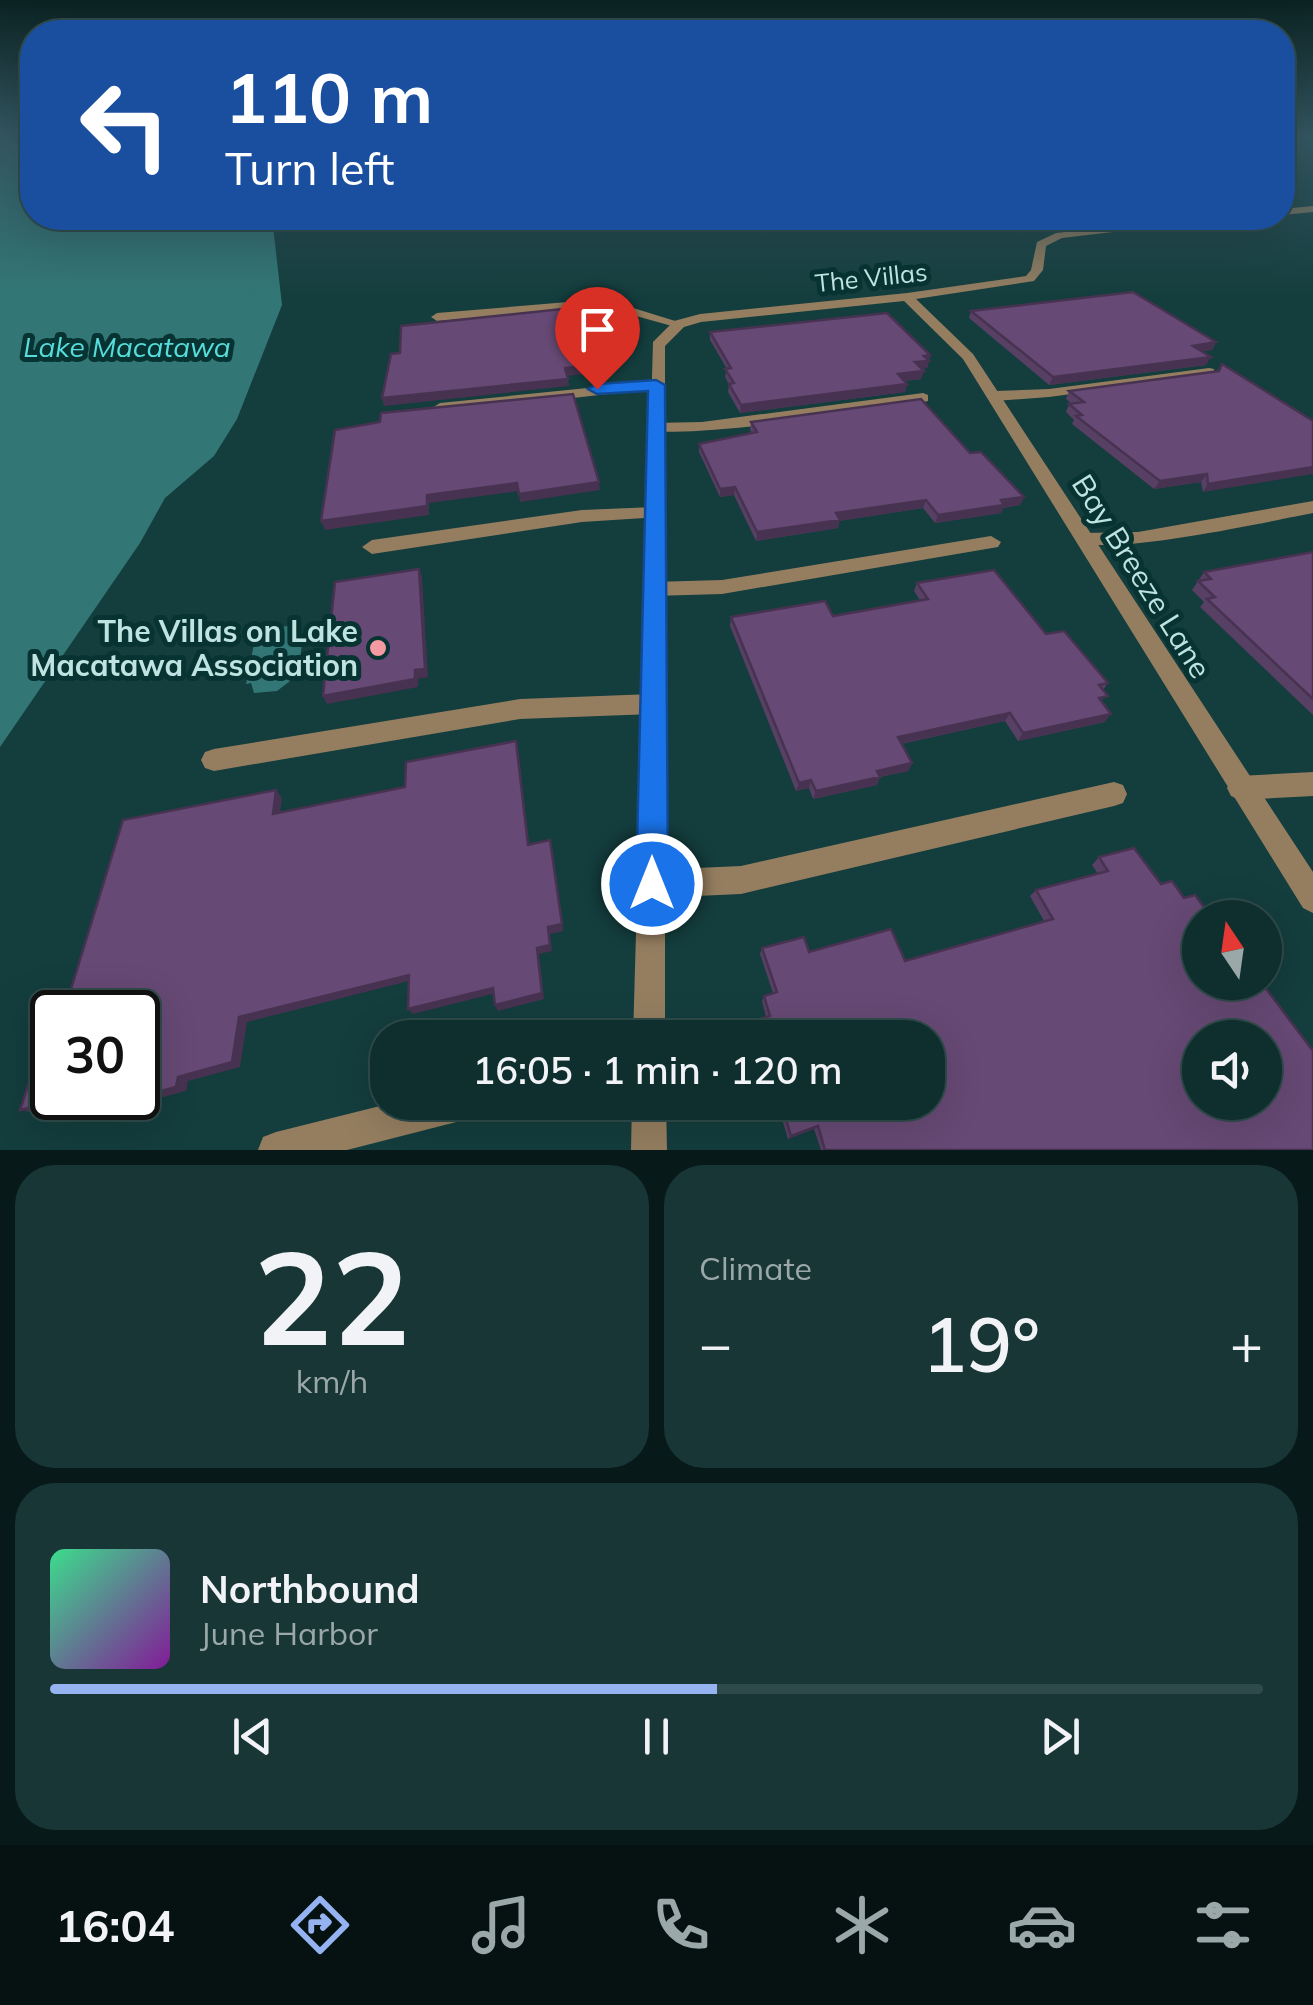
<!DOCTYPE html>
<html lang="en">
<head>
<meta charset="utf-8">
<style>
  :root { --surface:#0f2e2e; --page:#183636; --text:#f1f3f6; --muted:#9ba8aa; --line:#2f4a4a; --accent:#95b2f1 }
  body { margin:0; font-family:Mulish,sans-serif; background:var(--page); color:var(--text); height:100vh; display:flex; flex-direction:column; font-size:38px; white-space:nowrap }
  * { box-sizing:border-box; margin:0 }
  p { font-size:32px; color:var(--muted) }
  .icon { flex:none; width:55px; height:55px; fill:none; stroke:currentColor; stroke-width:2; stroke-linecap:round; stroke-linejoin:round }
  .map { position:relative; height:1150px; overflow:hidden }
  .side { display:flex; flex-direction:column; gap:15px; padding:15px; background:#081919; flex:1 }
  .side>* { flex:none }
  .banner { position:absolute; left:20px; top:20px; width:1275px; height:210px; border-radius:40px; box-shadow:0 10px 40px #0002,0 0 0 2px var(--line); background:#1a4fa0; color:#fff; overflow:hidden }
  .needle { width:65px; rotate:347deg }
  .controls { position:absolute; left:1182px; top:900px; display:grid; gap:20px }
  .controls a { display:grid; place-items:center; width:100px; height:100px; border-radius:50%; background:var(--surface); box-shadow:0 10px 40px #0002,0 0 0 2px var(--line); font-size:50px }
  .speed { position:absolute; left:30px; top:990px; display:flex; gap:20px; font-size:50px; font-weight:700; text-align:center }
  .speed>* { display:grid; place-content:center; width:130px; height:130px; border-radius:50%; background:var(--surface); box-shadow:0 10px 40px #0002,0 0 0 2px var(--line); line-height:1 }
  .speed .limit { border:5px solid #111; border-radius:15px; background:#fff; color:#111 }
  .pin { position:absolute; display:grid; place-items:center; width:85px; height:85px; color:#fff; margin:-102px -42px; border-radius:50% 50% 50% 0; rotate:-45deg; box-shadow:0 0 10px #0007 }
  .pin .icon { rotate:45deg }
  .me { position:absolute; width:110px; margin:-55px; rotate:0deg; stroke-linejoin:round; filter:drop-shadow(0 0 8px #0008) }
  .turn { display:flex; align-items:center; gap:35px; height:210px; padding:0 40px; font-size:45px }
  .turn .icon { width:130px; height:130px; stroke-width:2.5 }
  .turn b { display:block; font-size:70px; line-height:85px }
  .big { font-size:75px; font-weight:600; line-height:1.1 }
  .side .card { flex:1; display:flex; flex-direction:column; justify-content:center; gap:15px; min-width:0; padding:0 35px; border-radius:40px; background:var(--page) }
  .side .dial { align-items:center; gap:0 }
  .dial b { font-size:130px; line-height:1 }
  .song { display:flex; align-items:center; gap:30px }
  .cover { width:120px; height:120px; border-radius:15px; background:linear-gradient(135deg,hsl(150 70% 55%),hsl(290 70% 35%)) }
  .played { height:10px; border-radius:5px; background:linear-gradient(90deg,var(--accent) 55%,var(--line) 55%) }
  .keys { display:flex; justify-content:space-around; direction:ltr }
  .heat { display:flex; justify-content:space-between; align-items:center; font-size:55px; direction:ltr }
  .side .tiles { flex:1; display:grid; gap:15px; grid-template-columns:1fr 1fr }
  .card:last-child { grid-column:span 2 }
  .trip { position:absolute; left:370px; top:1020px; width:575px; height:100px; border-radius:40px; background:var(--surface); box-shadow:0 10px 40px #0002,0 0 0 2px var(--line); font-weight:600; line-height:100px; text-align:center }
  .dock { display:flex; height:160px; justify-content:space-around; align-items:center; background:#061212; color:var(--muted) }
  .dock .icon { width:70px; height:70px }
  .dock .selected { color:var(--accent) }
  .dock b { font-size:45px; color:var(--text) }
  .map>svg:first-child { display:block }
</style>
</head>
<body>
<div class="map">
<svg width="1313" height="1150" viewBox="0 0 1313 1150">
  <rect width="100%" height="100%" fill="#143d3d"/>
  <g fill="#327776">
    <path d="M0,136h32v82h261l-20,8 9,79 -45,114 -23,37 -49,42 -25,45 -140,204z"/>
    <path d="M287,626l6,2 4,9 6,-1 -5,39 -21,16 -23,2 -3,-10 -5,1 8,-40 18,-15z"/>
  </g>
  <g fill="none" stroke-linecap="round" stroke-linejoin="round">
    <g fill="#957e60" fill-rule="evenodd">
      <path d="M604,299l81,25 -6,4 -75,-21 -167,14 -6,-4 6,-4z"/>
      <path d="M1209,368l5,1v6l-165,22 -54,4 -8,-5 8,-5 54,-2z"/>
      <path d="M657,381l7,4 -2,3 -222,25 -8,-5 8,-5z"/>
      <path d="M923,393l5,2v6c-37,8 -261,42 -282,27l8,-5 48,-1z"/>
      <path d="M1313,501v12c-38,7 -217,47 -238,26l9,-6 54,-1z"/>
      <path d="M654,507l9,6 -3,4 -78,5 -210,32 -10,-7 10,-7 210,-30z"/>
      <path d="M991,536l10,6 -3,5 -276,47 -69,2 -10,-7 10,-7 69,-2z"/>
      <path d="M653,694l8,3 4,7 -4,7 -8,3 -133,5 -306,52 -9,-3 -4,-8 4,-8 9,-3 306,-50z"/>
      <path d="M1313,772v24l-73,4 -9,-4 -4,-8 4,-8 9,-4z"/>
      <path d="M1114,782l9,3 4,9 -4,9 -9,3 -373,88 -89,4 -10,-4 -4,-10 4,-10 10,-4 89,-4z"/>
      <path d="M396,1102h89l-5,12 -12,5 -121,31h-89l5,-13 13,-5z"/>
    </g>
    <g fill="#957e60" fill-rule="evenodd">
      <path d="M1313,206v6l-31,3v-6z"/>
      <path d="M1201,218h30l-169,20 -16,8 -3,24 -9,11 -118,18 57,55 340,518v41l-10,-5 -340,-549 -59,-58 -203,21 -17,5 -19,19v692h-32l20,-696 21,-21 26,-7 207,-21 119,-17 5,-6 6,-28 19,-9z"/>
      <path d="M632,1102h34l1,48h-36z"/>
    </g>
  </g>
  <g fill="#583f64">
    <path d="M971,311l245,31 -4,8 -10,1 4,14 -157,20 -80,-67z"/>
    <path d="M710,332l220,23 -1,6 -2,7 -5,1 -1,10 -17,2 3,3 -2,8 -165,21 -12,-21 1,-8 -4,-7 2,-8 -17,-29z"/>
    <path d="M1222,364l91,57 -110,71 -2,-10 -47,7 -82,-65 2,-4 -8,-8 3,-8h3l-6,-5 3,-8 149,-20z"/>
    <path d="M751,422l219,31 54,44 -4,8 -17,3 -2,5 -66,10 -12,-15 -84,13 -1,7 -82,13 -22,-46 -14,2 -21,-45v-8l53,-11 -2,-3z"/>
    <path d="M1313,552v163l-113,-108 4,-5 -12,-12 12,-18z"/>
    <path d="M917,583l129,51 62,49 -5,7 -1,13 3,19 -87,19 -13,-20 -104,23 11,19 -4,8 -28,6 -3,8 -64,14 -4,-11 -13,3 -66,-165 1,-9 102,-1 87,-16 -6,-9z"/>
    <path d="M1099,857l214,293h-492l-7,-21 -26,10 -11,-37h151v-64h-170l-4,-13 2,-5 10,-3 -4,-16 2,-5 9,-3 -13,-39 2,-6 143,13 139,-40 -14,-25 6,-6 62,-16 -6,-9z"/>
  </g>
  <g fill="#473351">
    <path d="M1216,342l-4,8 -24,3 5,-7z"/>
    <path d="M930,355l-3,13 -14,2 2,-8 9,-6z"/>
    <path d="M1211,357l-5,8 -157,20 4,-8z"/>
    <path d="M600,364l1,8 -35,4 -1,-8z"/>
    <path d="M924,371l-3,8 -25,3 2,-8z"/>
    <path d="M568,379l1,7 -185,20 -2,-8z"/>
    <path d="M907,384l-2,8 -165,21 1,-8z"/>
    <path d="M1313,467v7l-110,18 5,-8z"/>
    <path d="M1207,474l-6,8 -47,7 6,-8z"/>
    <path d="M599,482l1,8 -80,12 -1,-8z"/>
    <path d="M517,483l2,8 -90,12v12l-104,15 -4,-9 106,-26z"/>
    <path d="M735,487l-1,8 -14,2v-8z"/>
    <path d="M1024,497l-4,8 -17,3 -2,5 -66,10 3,-8z"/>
    <path d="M926,500l-3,8 -84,13 -1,7 -82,13 1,-9 79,-19z"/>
    <path d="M419,569l3,8 6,100 -10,2v8l-91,17 -4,-8z"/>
    <path d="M1010,713l-5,8 -111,24 4,-8z"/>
    <path d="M1111,714l-6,8 -87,19 5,-8z"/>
    <path d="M516,741l2,8 12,103 -2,-7z"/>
    <path d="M912,763l-4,8 -34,7 3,-7z"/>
    <path d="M880,777l-3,8 -64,14 3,-8z"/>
    <path d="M811,780l-2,8 -13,3 3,-8z"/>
    <path d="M276,790l6,8 -3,23 -6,-7z"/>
    <path d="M552,847l11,84 -13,3 2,17 -13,3 5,45 -46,12 -3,-6 42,-57 11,-21z"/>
    <path d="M409,975l4,5 -166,42 -7,45 -52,14 -2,10 -102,27 -12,-4 106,-37 61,-60z"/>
    <path d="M493,988l3,5 -83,21 -5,-5z"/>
    <path d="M68,1098l21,1 -56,14 -13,-3z"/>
    <path d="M818,1126l-4,3 -26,10 3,-3z"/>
  </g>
  <g fill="#664974" stroke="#473351" stroke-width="2.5" fill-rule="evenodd">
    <path d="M1133,292l83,50 -23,4 18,11 -158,20 -82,-66z"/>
    <path d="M581,307l19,57 -35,4 3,11 -186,19 9,-44 9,-1 1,-27z"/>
    <path d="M887,313l43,42 -6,1 5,5 -14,1 9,9 -26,3 9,10 -166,21 -12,-21 5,-1 -9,-14 6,-1 -21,-36z"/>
    <path d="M1222,364l91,57v46l-105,17 -1,-10 -47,7 -84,-65 6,-1 -13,-11 15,-2 -15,-11 150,-20z"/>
    <path d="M573,394l26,88 -80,12 -2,-11 -90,12v11l-106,15 14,-91 45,-8 1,-9z"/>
    <path d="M921,399l49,54 11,-1 43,45 -23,3 3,5 -66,10 -12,-15 -90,13 4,7 -83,12 -22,-45 -15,2 -21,-45 58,-12 -6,-10z"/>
    <path d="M1313,552v147l-106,-100 8,-2 -17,-16 13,-2 -7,-7z"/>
    <path d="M419,569l6,100 -10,1v9l-92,17 12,-114z"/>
    <path d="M994,570l52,64 18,-3 44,52 -9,2 9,11 -9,2 12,16 -88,19 -13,-20 -112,24 14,26 -35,8 3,6 -64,14 -5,-11 -12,3 -68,-166 94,-16 8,15 95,-17 -11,-16z"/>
    <path d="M516,741l12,104 22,-5 12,84 -14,3 2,18 -13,3 5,45 -47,12 -2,-17 -85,21 1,-34 -170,42 -7,45 -54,15 -2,10 -38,10v-85h-74l59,-192 153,-30 -3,24 132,-27 1,-25z"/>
    <path d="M1134,848l27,36 11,-3 12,17 11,-3 17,23h-12v64h61l52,69v99h-488l-7,-24 -27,10 -10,-34h147v-64h-167l-5,-18 14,-4 -6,-20 13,-4 -15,-44 42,-11 5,15 82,-23 14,32 148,-42 -17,-29 72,-19 -9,-14zM1200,1038h65v64h-65z"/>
    <path d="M52,1042v56h16l-48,12 21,-64z"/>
    <path d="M77,1098h59l-64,16z"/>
  </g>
  <linearGradient id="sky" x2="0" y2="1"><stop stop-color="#0b2222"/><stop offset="0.46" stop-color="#345762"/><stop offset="1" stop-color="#345762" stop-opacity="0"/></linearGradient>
  <rect width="1313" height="297" fill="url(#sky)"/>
  <path fill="#1a73e8" stroke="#114b97" stroke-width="2.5" d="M656,380l9,5 3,499 -4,11 -12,5 -12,-5 -4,-11 12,-493 -51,3 -9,-5 9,-5z"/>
  <circle fill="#f49aa3" stroke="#073332" stroke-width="4" cx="378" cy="648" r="10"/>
  <g text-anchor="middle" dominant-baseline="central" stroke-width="10" stroke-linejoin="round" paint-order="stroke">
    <g font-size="25" fill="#bfe3e1" stroke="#073332">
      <text transform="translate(871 277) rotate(-6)">The Villas</text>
    </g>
    <g font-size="28" font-style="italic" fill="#56dddb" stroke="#073332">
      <text x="127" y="346">Lake Macatawa</text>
    </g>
    <g font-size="30" fill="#bfe3e1" stroke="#073332">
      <text transform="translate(1142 576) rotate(58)">Bay Breeze Lane</text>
    </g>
    <g font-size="30" font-weight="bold" fill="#bfe3e1" stroke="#073332" text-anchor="end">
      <text x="358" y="631">The Villas on Lake<tspan x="358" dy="34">Macatawa Association</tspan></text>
    </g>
  </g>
</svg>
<div class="controls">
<a><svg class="needle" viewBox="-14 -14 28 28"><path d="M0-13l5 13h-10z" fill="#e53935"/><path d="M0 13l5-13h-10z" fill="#9ba8aa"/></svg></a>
<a><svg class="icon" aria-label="sound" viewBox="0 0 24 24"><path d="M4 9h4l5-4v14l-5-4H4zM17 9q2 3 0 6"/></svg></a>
</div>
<div class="speed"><div class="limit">30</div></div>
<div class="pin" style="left:597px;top:389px;background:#d93025"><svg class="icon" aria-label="arrive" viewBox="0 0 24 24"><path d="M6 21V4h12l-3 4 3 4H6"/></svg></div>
<svg class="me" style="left:652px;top:884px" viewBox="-20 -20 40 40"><circle r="17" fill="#1a73e8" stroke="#fff" stroke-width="3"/><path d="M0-11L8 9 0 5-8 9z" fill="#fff"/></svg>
<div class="trip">16:05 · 1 min · 120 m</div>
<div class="banner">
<div class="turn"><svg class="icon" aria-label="left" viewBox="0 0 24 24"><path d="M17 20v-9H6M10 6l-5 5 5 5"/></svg><div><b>110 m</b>Turn left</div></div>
</div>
</div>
<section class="side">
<div class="tiles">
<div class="card dial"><b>22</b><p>km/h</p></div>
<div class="card"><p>Climate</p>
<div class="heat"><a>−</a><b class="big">19°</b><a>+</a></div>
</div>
<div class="card">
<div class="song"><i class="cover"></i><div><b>Northbound</b><p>June Harbor</p></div></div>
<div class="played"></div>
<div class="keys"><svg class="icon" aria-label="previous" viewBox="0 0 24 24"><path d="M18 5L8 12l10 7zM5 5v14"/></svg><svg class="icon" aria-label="pause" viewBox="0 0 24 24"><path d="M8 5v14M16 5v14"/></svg><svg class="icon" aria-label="next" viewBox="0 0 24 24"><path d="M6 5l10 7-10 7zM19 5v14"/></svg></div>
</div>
</div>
</section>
<nav class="dock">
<b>16:04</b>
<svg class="icon selected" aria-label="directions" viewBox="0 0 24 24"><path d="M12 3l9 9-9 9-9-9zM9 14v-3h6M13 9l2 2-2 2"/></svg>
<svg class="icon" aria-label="music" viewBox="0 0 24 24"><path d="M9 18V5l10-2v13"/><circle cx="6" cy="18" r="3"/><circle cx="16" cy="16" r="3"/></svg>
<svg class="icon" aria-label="phone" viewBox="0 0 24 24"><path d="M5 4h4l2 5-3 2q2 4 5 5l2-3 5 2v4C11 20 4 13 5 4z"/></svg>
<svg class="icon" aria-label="climate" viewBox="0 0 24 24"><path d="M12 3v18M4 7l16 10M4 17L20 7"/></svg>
<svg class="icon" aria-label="car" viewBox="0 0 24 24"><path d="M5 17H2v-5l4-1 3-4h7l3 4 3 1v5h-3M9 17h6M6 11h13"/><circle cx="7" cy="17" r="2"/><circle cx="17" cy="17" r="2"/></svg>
<svg class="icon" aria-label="filters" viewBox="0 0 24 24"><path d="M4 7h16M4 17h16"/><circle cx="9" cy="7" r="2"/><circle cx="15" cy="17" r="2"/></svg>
</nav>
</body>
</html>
